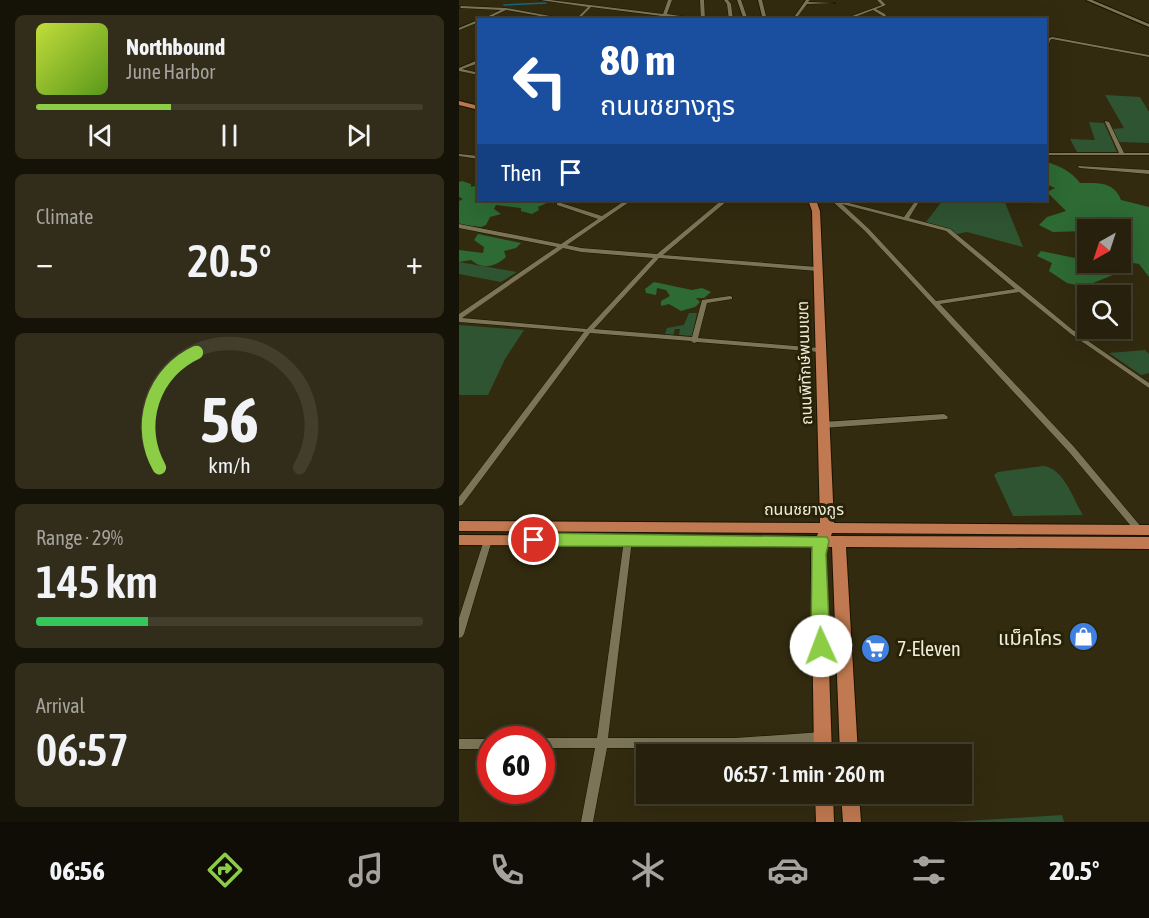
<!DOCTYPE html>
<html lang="en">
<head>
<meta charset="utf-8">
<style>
  :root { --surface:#26200c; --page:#322d1a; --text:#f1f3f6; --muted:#a4a39d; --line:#423e2d; --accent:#8bce46 }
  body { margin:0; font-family:"Asap Condensed","Noto Sans Thai",sans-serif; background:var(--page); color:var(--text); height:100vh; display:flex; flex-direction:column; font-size:22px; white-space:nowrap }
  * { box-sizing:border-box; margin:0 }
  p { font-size:20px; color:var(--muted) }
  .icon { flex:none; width:33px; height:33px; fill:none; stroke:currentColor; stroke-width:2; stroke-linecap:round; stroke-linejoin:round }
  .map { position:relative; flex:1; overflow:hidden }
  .sheet { display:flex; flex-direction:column; gap:15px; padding:15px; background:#151207; width:459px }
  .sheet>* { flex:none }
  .top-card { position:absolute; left:18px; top:18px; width:570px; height:183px; border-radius:0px; box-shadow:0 6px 24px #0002,0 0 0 2px var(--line); background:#1a4fa0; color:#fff; overflow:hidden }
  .needle { width:39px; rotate:219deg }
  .buttons { position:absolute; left:618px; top:219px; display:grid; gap:12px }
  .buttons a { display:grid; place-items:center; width:54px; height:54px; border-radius:0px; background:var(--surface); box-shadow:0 6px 24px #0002,0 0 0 2px var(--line); font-size:30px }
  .speed { position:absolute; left:18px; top:726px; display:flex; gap:12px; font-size:30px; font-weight:700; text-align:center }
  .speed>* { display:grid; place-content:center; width:78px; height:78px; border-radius:50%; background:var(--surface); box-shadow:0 6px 24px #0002,0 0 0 2px var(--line); line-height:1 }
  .speed .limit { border:9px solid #d22; background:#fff; color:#111 }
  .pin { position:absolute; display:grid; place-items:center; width:51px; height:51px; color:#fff; margin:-26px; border:3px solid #fff; border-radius:50%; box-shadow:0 2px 6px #0007 }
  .me { position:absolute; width:66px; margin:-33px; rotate:358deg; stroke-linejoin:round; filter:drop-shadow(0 0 4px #0008) }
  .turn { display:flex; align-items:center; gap:21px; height:126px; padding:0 24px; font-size:27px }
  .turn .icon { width:78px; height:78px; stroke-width:2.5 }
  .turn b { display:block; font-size:42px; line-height:51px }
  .then { display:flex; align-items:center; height:57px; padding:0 24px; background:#0003; gap:12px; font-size:22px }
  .big { font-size:45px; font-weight:600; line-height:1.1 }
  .sheet .widget { flex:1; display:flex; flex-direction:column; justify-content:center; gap:9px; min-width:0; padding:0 21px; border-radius:9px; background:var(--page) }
  .sheet .dial { align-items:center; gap:0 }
  .dial svg { height:156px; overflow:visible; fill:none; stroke:var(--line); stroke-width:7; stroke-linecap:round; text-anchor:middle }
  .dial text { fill:var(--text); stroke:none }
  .song { display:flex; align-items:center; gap:18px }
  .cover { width:72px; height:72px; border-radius:9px; background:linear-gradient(135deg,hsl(70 70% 55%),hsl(90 70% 35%)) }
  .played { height:6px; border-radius:3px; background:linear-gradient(90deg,var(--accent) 35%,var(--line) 35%) }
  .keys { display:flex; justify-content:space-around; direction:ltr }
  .heat { display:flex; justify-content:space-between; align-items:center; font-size:33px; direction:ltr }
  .charge { height:9px; border-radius:4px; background:linear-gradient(90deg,#34c759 29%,var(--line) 0) }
  .trip { position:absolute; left:177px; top:744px; width:336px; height:60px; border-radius:0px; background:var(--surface); box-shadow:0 6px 24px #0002,0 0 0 2px var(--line); font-weight:600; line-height:60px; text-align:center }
  .menu { display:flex; height:96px; justify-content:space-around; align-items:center; background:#0f0d05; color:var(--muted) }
  .menu .icon { width:42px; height:42px }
  .menu .on { color:var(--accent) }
  .menu b { font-size:27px; color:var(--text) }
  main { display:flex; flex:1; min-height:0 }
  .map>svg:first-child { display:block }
</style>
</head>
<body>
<main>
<section class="sheet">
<div class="widget">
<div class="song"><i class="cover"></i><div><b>Northbound</b><p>June Harbor</p></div></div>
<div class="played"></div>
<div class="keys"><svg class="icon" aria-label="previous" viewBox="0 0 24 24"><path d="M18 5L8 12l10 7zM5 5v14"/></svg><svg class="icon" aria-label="pause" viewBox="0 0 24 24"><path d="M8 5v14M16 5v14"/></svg><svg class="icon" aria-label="next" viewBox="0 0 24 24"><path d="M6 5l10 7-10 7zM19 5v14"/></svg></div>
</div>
<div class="widget"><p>Climate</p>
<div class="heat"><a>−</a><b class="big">20.5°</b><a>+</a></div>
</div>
<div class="widget dial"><svg viewBox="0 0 100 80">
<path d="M14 69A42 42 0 1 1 86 69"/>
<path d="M14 69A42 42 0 0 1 33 10" stroke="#8bce46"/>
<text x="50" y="56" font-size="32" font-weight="700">56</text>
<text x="50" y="72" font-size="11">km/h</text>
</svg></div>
<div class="widget"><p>Range · 29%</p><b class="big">145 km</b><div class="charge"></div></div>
<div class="widget"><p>Arrival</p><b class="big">06:57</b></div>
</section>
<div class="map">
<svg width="690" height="822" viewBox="0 0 690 822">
  <rect width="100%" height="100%" fill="#322b10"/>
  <g fill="#2f5432">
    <path d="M646,95l35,2 9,15v31l-30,-1 -6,-13 11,-1z"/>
    <path d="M630,122l15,1 13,29h-40l-7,-13 25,1z"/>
    <path d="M484,200h61l19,47 -56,-15 -10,2 -31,-12z"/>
    <path d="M0,262l58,10 -16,10 -42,-8z"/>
    <path d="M230,313h8l-5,23 -13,-1 1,-6h-5l-2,6 -8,-1 2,-6 17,-3z"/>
    <path d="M0,325l65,5 -19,29 -17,36h-29z"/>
    <path d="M686,350l4,4v19l-8,2 -32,-22z"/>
    <path d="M584,466c21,2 30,33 40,49l-70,1 -19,-41 4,-3z"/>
    <path d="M603,815l2,7h-120h7z"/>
  </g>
  <g fill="#2d6a34">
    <path d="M587,162c14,4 25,9 34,21 17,0 34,-2 41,17l28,7v70l-10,-13 -18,-3v-31l-68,2 -14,-7 8,-8 19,-6 -19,-19 8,-4 -9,-4z"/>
    <path d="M3,181l9,3v3l7,-2 1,15h62l6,3 -9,4 1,3 -7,4 -11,-3v-3l-25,-3 -2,4 7,5 -11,3 -4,8 -5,2 -19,-2 -3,-1v-23l4,-2 -4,-2v-15z"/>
    <path d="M19,234l43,9 -5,5 -12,3 2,6c-11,10 -23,13 -35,3l-12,2v-12l24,3 1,-6 -10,-7z"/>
    <path d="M582,251l63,13 8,5 1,6 -25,10h-12l-9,-2 -18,-12 3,-8 -15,-7z"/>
    <path d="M195,282l38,8 10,-2 9,4 -7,6h-8l4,4 -5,5 -14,4 -12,-7 -8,2v-5l9,-5 -4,-6 -9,-2 -1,7 -10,-2 -1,-4z"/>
  </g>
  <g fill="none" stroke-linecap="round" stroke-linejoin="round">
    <path stroke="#116981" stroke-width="1.5" d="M45,5l42,-2"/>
    <defs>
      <g id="minor">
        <path d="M81,0h10l113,14 5,-14h4l-5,14 34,5 -1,-19h4l1,19 1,1h-13l-102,-13 -13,13h-3l13,-13z"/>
        <path d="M265,0h4l3,4 2,16h-4l-2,-16z"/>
        <path d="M278,0h4l7,20h-4z"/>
        <path d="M299,0h4l5,20h-4z"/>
        <path d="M347,0h4l-2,2 28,1 -29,1 -12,16h-3z"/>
        <path d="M418,0h4l5,5 -10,4 9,5 3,6h-4l-1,-4 -10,-6 -26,10h-6l41,-15z"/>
        <path d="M2,6l45,2 66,12h-10l-56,-10 -21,10h-5l21,-10 -41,-2z"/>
        <path d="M161,18h2l1,2h-4z"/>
        <path d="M19,20l1,2 -20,8v-2z"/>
        <path d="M593,37l97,18v2l-97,-18 -2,1 -3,13 -2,1 1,-15z"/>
        <path d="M19,60l1,3 -17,6 17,4v2l-20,-4v-3z"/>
        <path d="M646,121l4,1 15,31h25v2h-104v-2h74l-14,-31z"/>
        <path d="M0,154l20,2v3l-20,-3z"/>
        <path d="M619,166l71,4v4l-69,-6 -2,-1z"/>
        <path d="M167,200h6l-65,45 14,3 76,6 65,-54h5v1l-64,54 154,12 3,2 -3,2 -158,-13 -65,71 98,8 10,-37 28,-4 2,1v2l-25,4 -9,35 121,10 3,2 -3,2 -122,-10 -3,1 -3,-2 -101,-8 -128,172 -3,1v-9l125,-165 -125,-10v-8l98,-67 -98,-19v-4l102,20 37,-25 -41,-14v-2h4l41,13zM104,248l18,4 72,6 -66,71 -125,-11z"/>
        <path d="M372,200h6l67,17 12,-17h4l-11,18 41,11 124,102 13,-3h10l-19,6 71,49v5l-78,-54 -52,-42 -79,12 135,144 67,80 1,2 -1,2 -3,1 -3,-1 -67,-80 -204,-221zM383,204l104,27 69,58 -79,12 -67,-72z"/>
        <path d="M669,319l2,1 1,1 -1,1 -9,3v-4z"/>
        <path d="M485,414l4,3 -1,2 -124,9 -4,-3 4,-3z"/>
        <path d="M29,537l3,1 1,2 -28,94 -2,3 -3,1v-20l25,-78 1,-2z"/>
        <path d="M169,537l3,1 1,2 -24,198h127l87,-6 4,1 1,4 -1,4 -4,1 -87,6h-128l-14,74h-12l14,-74h-54v-8h-4l4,-2h56l27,-198 1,-2z"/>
        <path d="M0,739h32l2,1h-2v9h-32z"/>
      </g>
      <path id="secondary" d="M627,0h6l57,24v3z"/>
      <g id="primary">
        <path d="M0,101l20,5v4l-20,-5z"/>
        <path d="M349,200h8l4,11 14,312 315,2v10l-317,-2 -1,3 318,1v12l-303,-2 12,207h-18l-8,-207h-5l-2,7 7,200h-18l-3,-200 2,-7 -354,-2v-10l358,1 1,-3 -359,-2v-10l361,2 -8,-312z"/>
        <path d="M356,794h18l1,28h-18z"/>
        <path d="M382,794h18l2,28h-18z"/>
      </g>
    </defs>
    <use href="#minor" stroke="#1a1400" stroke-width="1"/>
    <use href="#secondary" stroke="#1a1400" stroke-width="2"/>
    <use href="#primary" stroke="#1a1400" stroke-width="2"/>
    <use href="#minor" fill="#7b7456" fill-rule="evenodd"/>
    <use href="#secondary" fill="#7b7456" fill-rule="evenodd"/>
    <use href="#primary" fill="#c07950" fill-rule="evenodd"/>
  </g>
  <path fill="#8bce46" stroke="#5a862e" stroke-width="1.5" d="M75,533l293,4 2,4 -3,13 4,92 -3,5 -6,2 -7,-2 -3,-5 1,-99 -278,-1 -8,-6z"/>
  <defs>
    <symbol id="shop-disc" viewBox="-11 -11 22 22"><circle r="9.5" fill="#3f7fe0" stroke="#282206"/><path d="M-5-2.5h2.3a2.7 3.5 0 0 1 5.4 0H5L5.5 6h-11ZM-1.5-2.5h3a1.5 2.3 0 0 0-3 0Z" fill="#fff"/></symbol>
    <symbol id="supermarket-disc" viewBox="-11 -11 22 22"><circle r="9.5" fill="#3f7fe0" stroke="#282206"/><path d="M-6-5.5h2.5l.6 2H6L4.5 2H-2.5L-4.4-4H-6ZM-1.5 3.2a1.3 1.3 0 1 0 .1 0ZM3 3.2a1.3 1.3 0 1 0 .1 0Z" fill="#fff"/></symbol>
  </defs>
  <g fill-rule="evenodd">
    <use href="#shop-disc" x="608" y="620" width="33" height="33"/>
    <use href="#supermarket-disc" x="400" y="632" width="33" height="33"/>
  </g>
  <g text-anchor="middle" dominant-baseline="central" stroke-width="6" stroke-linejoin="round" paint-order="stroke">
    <g font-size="16" fill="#f0ecdc" stroke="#282206">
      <text transform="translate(345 363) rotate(-92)">ถนนพิทักษ์พนมเขต</text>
      <text x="345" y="509">ถนนชยางกูร</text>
    </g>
    <g font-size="20" fill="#f0ecdc" stroke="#282206" text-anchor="end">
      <text x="603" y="637">แม็คโคร</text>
      <text x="438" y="648" text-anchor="start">7-Eleven</text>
    </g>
  </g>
</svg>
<div class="buttons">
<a><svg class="needle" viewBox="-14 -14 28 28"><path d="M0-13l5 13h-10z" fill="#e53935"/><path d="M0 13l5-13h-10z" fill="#a4a39d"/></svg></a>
<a><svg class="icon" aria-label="search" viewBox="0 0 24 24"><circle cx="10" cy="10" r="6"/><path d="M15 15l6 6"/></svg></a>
</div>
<div class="speed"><div class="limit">60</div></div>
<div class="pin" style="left:75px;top:540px;background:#d93025"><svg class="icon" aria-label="arrive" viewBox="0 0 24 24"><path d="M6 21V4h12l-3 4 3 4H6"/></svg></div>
<svg class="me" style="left:362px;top:646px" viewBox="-20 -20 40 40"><circle r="19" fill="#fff"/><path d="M0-13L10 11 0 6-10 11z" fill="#8bce46"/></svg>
<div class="trip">06:57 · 1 min · 260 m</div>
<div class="top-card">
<div class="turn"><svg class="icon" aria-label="left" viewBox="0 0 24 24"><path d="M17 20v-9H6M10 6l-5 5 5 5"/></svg><div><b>80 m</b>ถนนชยางกูร</div></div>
<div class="then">Then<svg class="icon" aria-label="arrive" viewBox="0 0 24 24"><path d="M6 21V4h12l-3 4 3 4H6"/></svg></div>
</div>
</div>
</main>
<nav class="menu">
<b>06:56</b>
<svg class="icon on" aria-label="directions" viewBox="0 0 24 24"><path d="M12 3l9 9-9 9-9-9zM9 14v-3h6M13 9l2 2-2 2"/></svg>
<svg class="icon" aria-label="music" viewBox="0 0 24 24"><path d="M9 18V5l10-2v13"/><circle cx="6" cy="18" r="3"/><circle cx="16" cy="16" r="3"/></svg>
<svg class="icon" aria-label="phone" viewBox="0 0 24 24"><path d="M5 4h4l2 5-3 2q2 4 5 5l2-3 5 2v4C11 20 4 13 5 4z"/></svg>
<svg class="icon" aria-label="climate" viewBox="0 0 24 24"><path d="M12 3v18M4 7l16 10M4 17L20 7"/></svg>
<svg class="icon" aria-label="car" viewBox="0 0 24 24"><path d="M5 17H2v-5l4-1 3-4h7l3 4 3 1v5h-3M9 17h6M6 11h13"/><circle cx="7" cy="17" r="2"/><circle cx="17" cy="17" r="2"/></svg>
<svg class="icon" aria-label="filters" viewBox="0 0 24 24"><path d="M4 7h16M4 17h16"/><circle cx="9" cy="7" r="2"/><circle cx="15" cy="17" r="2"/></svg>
<b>20.5°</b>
</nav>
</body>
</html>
